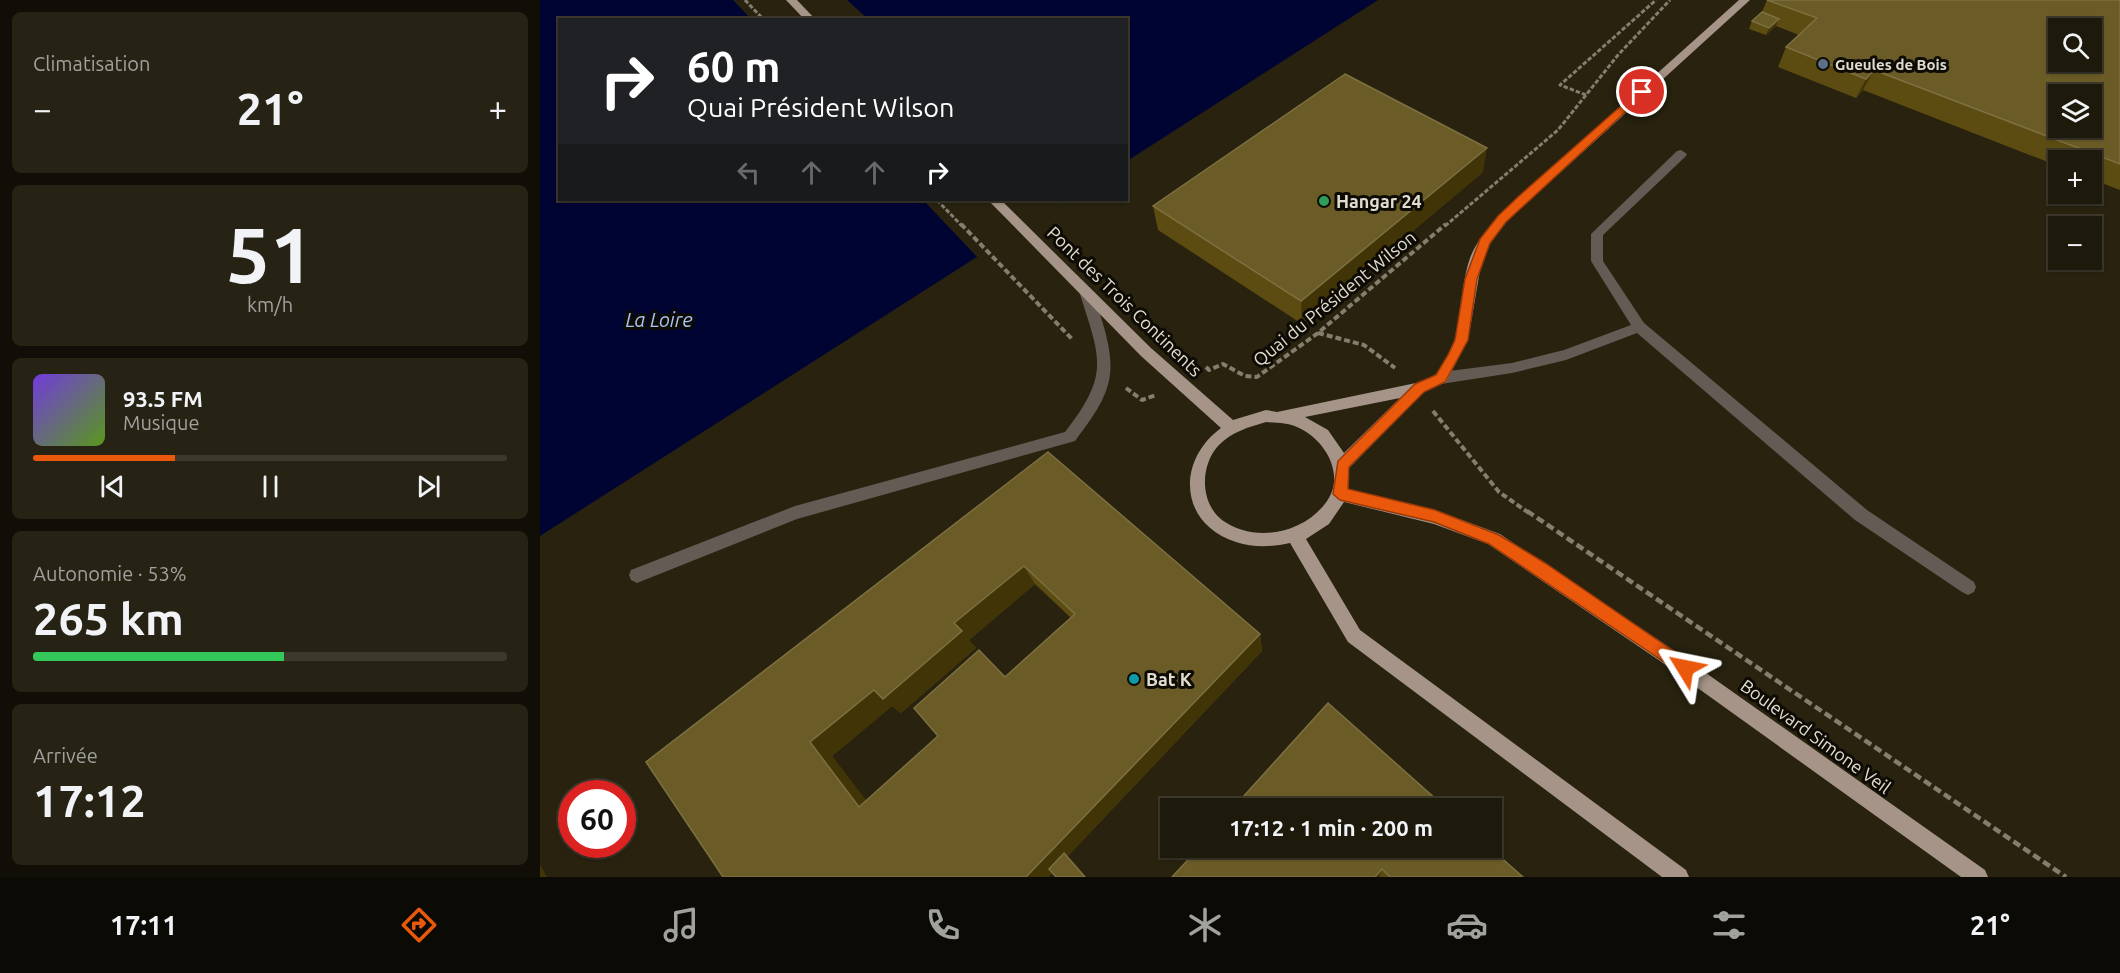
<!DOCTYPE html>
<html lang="fr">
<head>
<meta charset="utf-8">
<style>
  :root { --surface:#1e1a0b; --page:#262314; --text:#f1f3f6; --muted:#a1a19d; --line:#3c382c; --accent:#ea580c }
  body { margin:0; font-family:Ubuntu,sans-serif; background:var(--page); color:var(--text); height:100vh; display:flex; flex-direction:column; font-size:22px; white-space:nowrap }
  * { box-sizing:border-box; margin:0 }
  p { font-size:20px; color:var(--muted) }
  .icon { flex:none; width:33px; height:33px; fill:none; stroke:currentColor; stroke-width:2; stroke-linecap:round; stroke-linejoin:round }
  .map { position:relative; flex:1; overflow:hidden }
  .sheet { display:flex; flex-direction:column; gap:12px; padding:12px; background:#100e06; width:540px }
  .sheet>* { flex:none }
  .top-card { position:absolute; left:18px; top:18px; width:570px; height:183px; border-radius:0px; box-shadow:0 2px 4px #0004,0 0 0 2px var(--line); background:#202124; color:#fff; overflow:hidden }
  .tools { position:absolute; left:1508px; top:18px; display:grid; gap:12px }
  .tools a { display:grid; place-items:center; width:54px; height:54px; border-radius:0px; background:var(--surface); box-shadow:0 2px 4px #0004,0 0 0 2px var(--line); font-size:30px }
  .speed { position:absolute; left:18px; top:780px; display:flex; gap:12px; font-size:30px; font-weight:700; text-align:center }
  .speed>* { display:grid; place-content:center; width:78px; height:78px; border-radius:50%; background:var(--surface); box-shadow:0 2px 4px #0004,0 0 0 2px var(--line); line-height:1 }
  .speed .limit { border:9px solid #d22; background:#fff; color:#111 }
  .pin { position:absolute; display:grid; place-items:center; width:51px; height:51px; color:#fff; margin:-26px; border:3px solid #fff; border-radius:50%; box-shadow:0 2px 6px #0007 }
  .me { position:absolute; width:66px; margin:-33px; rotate:305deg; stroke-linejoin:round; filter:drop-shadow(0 0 4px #0008) }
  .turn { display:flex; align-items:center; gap:21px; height:126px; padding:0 30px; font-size:27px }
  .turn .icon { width:78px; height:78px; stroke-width:2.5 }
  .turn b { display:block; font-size:42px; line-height:51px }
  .lanes { display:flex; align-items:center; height:57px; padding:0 30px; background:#0003; justify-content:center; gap:30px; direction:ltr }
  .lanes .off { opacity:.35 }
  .big { font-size:45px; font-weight:700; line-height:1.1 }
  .sheet .tile { flex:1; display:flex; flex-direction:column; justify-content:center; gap:9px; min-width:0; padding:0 21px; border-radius:9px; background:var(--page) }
  .sheet .dial { align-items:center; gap:0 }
  .dial b { font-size:78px; line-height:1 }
  .song { display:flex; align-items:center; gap:18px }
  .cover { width:72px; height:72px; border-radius:9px; background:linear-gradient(135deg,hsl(260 70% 55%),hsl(90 70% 35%)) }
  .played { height:6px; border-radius:3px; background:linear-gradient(90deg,var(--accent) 30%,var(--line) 30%) }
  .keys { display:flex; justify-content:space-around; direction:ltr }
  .heat { display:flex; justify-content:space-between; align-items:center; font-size:33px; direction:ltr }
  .charge { height:9px; border-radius:4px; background:linear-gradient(90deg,#34c759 53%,var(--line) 0) }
  .trip { position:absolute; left:620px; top:798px; width:342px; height:60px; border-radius:0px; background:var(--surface); box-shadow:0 2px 4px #0004,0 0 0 2px var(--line); font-weight:700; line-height:60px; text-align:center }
  .tab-bar { display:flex; height:96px; justify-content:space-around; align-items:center; background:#0c0a04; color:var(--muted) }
  .tab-bar .icon { width:42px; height:42px }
  .tab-bar .current { color:var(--accent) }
  .tab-bar b { font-size:27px; color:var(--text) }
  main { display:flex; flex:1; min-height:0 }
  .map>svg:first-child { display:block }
</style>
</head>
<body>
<main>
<section class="sheet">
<div class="tile"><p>Climatisation</p>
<div class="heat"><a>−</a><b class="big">21°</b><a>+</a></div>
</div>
<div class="tile dial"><b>51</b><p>km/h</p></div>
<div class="tile">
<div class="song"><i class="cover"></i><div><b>93.5 FM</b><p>Musique</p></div></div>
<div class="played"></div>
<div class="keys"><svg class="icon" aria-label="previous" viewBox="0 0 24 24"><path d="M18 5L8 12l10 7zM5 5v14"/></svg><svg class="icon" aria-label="pause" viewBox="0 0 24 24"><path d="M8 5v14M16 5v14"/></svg><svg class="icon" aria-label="next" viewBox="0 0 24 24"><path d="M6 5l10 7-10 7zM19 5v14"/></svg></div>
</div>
<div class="tile"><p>Autonomie · 53%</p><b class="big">265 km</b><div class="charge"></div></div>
<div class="tile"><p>Arrivée</p><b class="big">17:12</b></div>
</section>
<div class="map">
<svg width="1580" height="877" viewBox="0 0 1580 877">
  <rect width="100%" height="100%" fill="#28220f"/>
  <path fill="#000433" d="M0,0h838l-251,161 -1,-141h-566v180h506l-526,336z"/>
  <g fill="#28220f">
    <path d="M193,0h114l21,19 -116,1z"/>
    <path d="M383,200h140l4,3 -88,56z"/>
  </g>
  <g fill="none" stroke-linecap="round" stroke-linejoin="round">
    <g stroke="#837e6e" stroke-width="3" stroke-dasharray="4.5 2" stroke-linecap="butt">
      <path d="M205,0l19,20"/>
      <path d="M1046,95l-26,-10 96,-85"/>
      <path d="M397,200l25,26"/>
      <path d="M905,226l113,-96 60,-75 52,-55"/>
    </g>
    <g stroke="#837e6e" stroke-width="4" stroke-dasharray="6 3" stroke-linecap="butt">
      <path d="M421,224l111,115"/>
      <path d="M778,333l46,12 31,23"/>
      <path d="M666,367l3,3 14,-6 22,12 12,1 61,-44 128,-109"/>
      <path d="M586,388l16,12 14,-5"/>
      <path d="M893,411l66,81 30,21"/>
    </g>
    <path stroke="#837e6e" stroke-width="4.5" stroke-dasharray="8 4" stroke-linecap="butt" d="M987,511l539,366"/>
    <g fill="#645b55" fill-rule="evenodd">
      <path d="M1141,150l6,4 -2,3 -82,78v26l41,62 223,187 107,72 2,5 -2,5 -6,3 -6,-3 -107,-72 -218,-187 -71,27 -54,13 -71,11 -5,-2 -2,-4 7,-6 71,-9 52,-13 67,-25 -40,-64v-27l86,-83z"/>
      <path d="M546,286c10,3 11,19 14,28 19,60 13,77 -25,127l-278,78 -160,64 -6,-3 -2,-5 2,-5 164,-64 270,-74c46,-59 35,-74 14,-141z"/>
    </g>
    <g fill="#a59487" fill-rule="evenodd">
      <path d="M246,0h11l19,20h-11z"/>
      <path d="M1199,0h11l-244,222 -16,22 -8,15 -14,81 -22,42 -22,10 -76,77 -1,20 88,21 65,24 172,115 313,221 3,7h-27l-301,-216 -172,-117 -54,-20 -90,-22 -15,22 -23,15 54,91 326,240 3,7h-27l-314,-235 -58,-99c-18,4 -36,5 -54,-1 -57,-18 -60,-81 -15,-114l-80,-72 -153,-156h13l150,148 82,72 33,-10 11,2 139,-29c7,-3 16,-5 21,-10 28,-31 20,-78 33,-115 6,-16 17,-29 28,-42zM860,398l-56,55 -16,-23 -23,-13zM726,422c10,1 22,1 31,5 27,11 49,47 30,74 -22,32 -72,43 -105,19 -22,-17 -22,-54 -4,-74 13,-14 31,-19 48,-24z"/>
    </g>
  </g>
  <g fill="#5c4c12" fill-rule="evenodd">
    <path d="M1227,0h353v190l-29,-11v-19h-33v6l-195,-76 -7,8 -78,-31 8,-20 13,-12 -23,-9 -10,9 -17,-6 3,-8 10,-9z"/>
    <path d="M943,172l-181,152 -144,-94 -5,-24z"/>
    <path d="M508,452l212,182 2,17 -214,226h-325zM495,584l36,34 -205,183 -34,-45 60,-50 9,7 75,-65 -7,-8z"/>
    <path d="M659,848l324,29h-351z"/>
  </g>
  <g fill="#413508">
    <path d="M1239,19l-3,7 -10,9 3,-7z"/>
    <path d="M1334,70l-11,20 -7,8 10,-19z"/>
    <path d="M947,148l-4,24 -181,152 -1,-23z"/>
    <path d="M484,566l11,18 -66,56 7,8 -75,65 -9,-7 -60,50 48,62 -21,-11 -49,-65z"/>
    <path d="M720,634l2,17 -194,205 18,21h-1l-18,-20 -19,20h-22z"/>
    <path d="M0,864l7,13h-7z"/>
    <path d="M842,869l-3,8h-4z"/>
  </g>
  <g fill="#6a5b27" stroke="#7d7041" stroke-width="1.5" fill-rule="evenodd">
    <path d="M1227,0h353v164l-246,-94 -8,9 -80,-32 31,-29zM1518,28h33v34h-33zM1518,94h33v34h-33z"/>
    <path d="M1222,12l17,7 -10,9 -17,-7z"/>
    <path d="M805,74l142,74 -186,153 -148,-95z"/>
    <path d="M508,452l212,182 -234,243h-303l-77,-115zM484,566l51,48 -70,63 -26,-27 -65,58 24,28 -79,71 -49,-65 64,-52 9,9 79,-68 -8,-8z"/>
    <path d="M788,703l118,105h-213z"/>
    <path d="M659,848h291l33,29h-133l-8,-8 -7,8h-203z"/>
    <path d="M524,853l21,24h-29l-7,-8z"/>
  </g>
  <path fill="#ea580c" stroke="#983908" stroke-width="1.5" d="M1099,90l8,2 -141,130 -16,21 -13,36 -9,61 -23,42 -21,10 -75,75 -1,22 87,21 64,25 46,28 146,100 2,5 -2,6 -6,2 -196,-132 -55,-22 -94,-22 -7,-6 5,-33 77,-77 21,-9 12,-20 7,-15 10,-61 15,-40 18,-23 21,-20z"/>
  <circle fill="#5c6f8a" stroke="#0e0b05" stroke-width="2" cx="1283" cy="64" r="6"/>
  <circle fill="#2e9e5b" stroke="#0e0b05" stroke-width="2" cx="784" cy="201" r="6"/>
  <circle fill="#0f9aa8" stroke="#0e0b05" stroke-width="2" cx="594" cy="679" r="6"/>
  <g text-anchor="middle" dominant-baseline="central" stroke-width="6" stroke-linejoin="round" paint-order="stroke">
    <g font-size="15" font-weight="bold" fill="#e0dcd0" stroke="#0e0b05" text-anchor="start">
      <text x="1295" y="64">Gueules de Bois</text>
    </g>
    <g font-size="18" font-weight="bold" fill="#e0dcd0" stroke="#0e0b05" text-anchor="start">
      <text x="796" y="201">Hangar 24</text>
      <text x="606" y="679">Bat K</text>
    </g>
    <g font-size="18" fill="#e0dcd0" stroke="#0e0b05">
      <text transform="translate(794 298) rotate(-39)">Quai du Président Wilson</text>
      <text transform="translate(585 301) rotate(44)">Pont des Trois Continents</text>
      <text transform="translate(1276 736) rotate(36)">Boulevard Simone Veil</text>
    </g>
    <g font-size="20" font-style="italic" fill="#a7c4f4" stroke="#0e0b05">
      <text x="119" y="319">La Loire</text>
    </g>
  </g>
</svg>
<div class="tools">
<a><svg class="icon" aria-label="search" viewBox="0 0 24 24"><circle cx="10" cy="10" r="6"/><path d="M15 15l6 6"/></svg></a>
<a><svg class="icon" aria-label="layers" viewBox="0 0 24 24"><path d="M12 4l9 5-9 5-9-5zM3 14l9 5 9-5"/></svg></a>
<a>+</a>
<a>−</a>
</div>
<div class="speed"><div class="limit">60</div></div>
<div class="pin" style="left:1102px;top:92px;background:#d93025"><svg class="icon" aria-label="arrive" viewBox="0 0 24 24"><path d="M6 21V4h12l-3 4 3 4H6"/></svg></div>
<svg class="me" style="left:1145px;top:668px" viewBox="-20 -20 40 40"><path d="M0-17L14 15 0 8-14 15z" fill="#ea580c" stroke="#fff" stroke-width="4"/></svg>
<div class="trip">17:12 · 1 min · 200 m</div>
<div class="top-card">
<div class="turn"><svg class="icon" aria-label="right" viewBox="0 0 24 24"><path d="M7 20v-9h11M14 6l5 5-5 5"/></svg><div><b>60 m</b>Quai Président Wilson</div></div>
<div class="lanes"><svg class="icon off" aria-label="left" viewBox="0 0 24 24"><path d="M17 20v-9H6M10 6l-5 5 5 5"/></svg><svg class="icon off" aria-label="ahead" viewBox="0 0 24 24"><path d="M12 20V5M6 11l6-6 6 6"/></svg><svg class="icon off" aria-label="ahead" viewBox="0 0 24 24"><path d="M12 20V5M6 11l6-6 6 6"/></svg><svg class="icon" aria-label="right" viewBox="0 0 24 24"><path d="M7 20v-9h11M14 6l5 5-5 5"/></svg></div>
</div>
</div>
</main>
<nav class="tab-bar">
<b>17:11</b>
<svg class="icon current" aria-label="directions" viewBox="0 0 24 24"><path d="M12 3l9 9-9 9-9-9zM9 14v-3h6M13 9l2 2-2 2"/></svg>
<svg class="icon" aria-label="music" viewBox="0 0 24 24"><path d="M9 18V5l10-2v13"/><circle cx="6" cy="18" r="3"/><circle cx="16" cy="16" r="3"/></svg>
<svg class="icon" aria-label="phone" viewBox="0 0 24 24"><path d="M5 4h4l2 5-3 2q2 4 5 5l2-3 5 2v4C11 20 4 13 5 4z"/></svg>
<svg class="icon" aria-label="climate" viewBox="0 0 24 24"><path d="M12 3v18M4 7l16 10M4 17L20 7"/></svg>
<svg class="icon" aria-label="car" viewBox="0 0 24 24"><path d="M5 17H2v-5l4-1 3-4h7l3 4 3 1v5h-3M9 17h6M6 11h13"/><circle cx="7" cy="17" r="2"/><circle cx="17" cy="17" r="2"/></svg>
<svg class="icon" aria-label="filters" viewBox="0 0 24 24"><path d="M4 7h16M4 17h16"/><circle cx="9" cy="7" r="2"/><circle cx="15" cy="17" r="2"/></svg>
<b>21°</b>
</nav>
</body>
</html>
